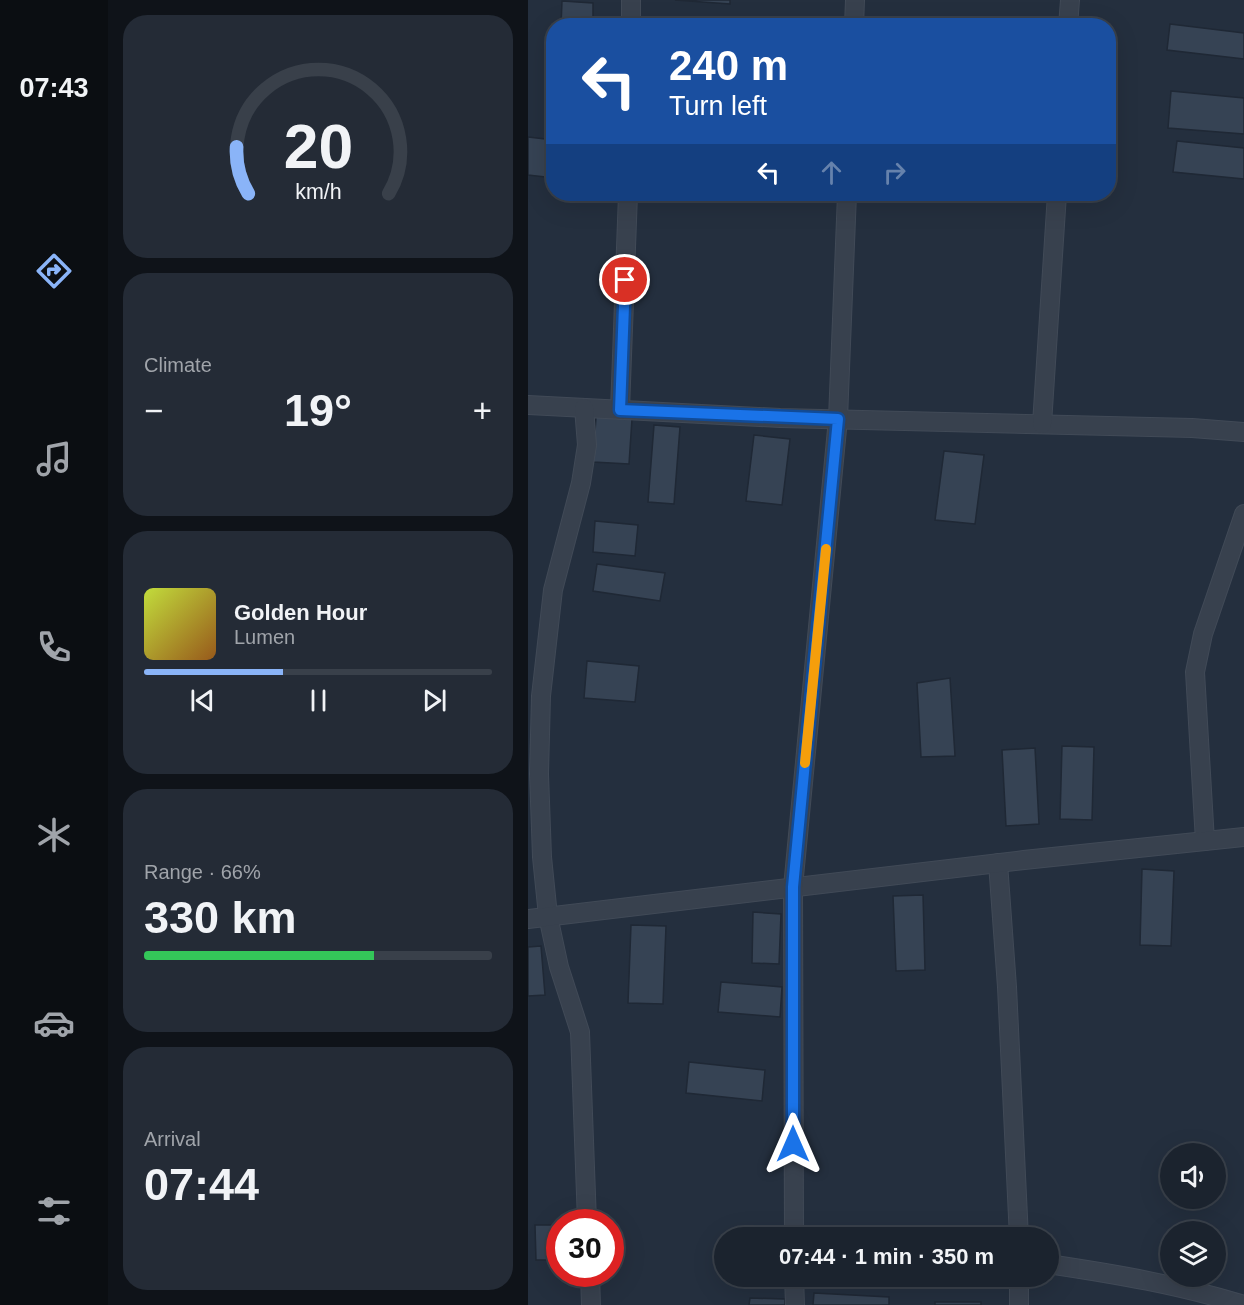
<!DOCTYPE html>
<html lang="en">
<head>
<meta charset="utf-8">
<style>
  :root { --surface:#1b232e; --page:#242b36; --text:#f1f3f6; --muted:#a0a4aa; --line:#39404a; --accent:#8ab4f8 }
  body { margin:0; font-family:Arial,sans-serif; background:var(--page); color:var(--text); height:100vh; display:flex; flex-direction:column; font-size:22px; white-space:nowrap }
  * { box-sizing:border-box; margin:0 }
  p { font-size:20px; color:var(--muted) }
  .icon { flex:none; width:33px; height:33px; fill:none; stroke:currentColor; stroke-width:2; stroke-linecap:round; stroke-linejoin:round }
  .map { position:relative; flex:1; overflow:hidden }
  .drawer { display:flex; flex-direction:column; gap:15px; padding:15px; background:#0f1319; width:420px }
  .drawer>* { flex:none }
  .top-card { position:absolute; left:18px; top:18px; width:570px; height:183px; border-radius:24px; box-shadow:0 6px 24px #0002,0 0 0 2px var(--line); background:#1a4fa0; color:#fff; overflow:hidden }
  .buttons { position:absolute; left:632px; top:1143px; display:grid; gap:12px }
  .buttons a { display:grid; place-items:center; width:66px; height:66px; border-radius:50%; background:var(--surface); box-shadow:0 6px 24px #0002,0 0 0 2px var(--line); font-size:30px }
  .speed { position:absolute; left:18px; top:1209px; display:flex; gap:12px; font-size:30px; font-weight:700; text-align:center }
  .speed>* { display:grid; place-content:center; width:78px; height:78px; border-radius:50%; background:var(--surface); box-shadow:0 6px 24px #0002,0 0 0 2px var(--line); line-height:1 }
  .speed .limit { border:9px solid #d22; background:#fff; color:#111 }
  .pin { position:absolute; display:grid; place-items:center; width:51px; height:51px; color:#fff; margin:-26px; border:3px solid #fff; border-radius:50%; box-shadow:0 2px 6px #0007 }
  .me { position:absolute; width:66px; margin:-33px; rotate:0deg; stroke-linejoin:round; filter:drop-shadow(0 0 4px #0008) }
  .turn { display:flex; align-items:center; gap:21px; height:126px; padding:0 24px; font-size:27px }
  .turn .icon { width:78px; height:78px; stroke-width:2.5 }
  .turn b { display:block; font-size:42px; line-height:51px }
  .lanes { display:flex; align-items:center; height:57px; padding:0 24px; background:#0003; justify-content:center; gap:30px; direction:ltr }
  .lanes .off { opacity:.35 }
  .big { font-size:45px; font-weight:700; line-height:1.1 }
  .drawer .card { flex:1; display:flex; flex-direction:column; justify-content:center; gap:9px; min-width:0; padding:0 21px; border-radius:24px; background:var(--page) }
  .drawer .dial { align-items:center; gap:0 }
  .dial svg { height:156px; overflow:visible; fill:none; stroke:var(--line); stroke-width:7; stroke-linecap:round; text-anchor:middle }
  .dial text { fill:var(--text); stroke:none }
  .song { display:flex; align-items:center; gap:18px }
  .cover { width:72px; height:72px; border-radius:9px; background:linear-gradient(135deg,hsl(70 70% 55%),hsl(30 70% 35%)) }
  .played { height:6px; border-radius:3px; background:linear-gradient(90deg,var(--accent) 40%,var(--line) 40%) }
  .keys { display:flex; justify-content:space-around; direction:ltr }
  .heat { display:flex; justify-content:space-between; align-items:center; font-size:33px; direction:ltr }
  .charge { height:9px; border-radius:4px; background:linear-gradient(90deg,#34c759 66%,var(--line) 0) }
  .trip { position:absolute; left:186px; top:1227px; width:345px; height:60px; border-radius:30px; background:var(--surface); box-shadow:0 6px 24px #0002,0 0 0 2px var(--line); font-weight:700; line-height:60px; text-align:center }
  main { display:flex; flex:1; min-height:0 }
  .tab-bar { display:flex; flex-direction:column; width:108px; justify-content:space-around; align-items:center; background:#0b0e12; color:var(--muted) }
  .tab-bar .icon { width:42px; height:42px }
  .tab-bar .active { color:var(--accent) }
  .tab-bar b { font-size:27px; color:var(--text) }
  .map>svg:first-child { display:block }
</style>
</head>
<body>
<main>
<nav class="tab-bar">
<b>07:43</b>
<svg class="icon active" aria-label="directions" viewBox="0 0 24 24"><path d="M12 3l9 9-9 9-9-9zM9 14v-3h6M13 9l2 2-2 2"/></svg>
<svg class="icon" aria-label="music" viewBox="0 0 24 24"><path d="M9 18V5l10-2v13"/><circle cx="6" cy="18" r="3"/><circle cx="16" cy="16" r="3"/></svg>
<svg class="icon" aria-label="phone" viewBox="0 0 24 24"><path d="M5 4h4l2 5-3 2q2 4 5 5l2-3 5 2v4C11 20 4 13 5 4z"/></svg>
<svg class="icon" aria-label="climate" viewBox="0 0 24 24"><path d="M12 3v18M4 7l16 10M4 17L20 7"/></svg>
<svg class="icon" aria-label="car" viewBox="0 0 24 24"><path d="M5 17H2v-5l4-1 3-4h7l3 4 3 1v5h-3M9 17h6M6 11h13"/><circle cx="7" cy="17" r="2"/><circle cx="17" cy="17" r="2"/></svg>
<svg class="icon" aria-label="filters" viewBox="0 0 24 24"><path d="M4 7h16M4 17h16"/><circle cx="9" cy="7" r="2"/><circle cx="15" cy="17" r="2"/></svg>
</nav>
<section class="drawer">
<div class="card dial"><svg viewBox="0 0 100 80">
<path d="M14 69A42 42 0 1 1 86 69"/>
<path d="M14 69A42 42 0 0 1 8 45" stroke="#8ab4f8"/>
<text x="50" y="56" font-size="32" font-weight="700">20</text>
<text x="50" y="72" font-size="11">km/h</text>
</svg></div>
<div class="card"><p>Climate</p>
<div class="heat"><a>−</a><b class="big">19°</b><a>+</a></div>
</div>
<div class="card">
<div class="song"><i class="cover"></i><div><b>Golden Hour</b><p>Lumen</p></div></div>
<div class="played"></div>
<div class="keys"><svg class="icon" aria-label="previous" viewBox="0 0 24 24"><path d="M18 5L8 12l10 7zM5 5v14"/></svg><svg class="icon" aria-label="pause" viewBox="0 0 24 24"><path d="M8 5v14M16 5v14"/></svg><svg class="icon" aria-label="next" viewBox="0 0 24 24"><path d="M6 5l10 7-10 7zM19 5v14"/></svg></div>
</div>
<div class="card"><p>Range · 66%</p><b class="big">330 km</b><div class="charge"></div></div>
<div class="card"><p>Arrival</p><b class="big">07:44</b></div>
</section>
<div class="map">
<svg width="716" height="1305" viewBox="0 0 716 1305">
  <rect width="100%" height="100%" fill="#242f3e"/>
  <g fill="#364354" stroke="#1f2835" stroke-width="1.5">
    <path d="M147,0h55v4z"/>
    <path d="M34,1l31,2v23h-32z"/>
    <path d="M425,17v9h-71l1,-7z"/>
    <path d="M642,24l74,9v26l-77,-9z"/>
    <path d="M643,91l73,7v36l-76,-6z"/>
    <path d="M0,137l26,3v38l-26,-3z"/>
    <path d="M649,141l67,7v31l-71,-7z"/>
    <path d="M68,417l36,2 -3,45 -36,-2z"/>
    <path d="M126,425l26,2 -6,77 -26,-2z"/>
    <path d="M226,435l36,4 -8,66 -36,-4z"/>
    <path d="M416,451l40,4 -9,69 -40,-4z"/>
    <path d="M67,521l43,4 -3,31 -42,-4z"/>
    <path d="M69,564l68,9 -5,28 -67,-10z"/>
    <path d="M59,661l52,5 -4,36 -51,-4z"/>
    <path d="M422,678l5,78 -34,1 -4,-74z"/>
    <path d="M534,746l32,1 -2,73 -32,-1z"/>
    <path d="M507,748l4,76 -33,2 -4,-76z"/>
    <path d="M614,869l32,2 -3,75 -31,-1z"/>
    <path d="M395,895l2,75 -29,1 -3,-75z"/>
    <path d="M225,912l28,2 -2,50 -27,-1z"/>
    <path d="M103,925l35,1 -3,78 -35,-1z"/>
    <path d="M13,946l4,49 -17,1v-49z"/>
    <path d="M193,982l61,5 -2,30 -62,-5z"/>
    <path d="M161,1062l76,8 -3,31 -76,-8z"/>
    <path d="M7,1225h25v35h-24z"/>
    <path d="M286,1293l75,4v8h-76z"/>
    <path d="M222,1298l35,1v6h-36z"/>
    <rect x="407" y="1302" width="46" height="3"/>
  </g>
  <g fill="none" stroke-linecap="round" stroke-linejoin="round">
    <defs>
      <g id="street">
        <path d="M103,26v-26"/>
        <path d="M326,26l1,-26"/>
        <path d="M540,26l2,-26"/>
        <path d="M0,405l252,13 412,10 52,4"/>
        <path d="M56,408l3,37 -6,38 -28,107 -12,106 -2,78 3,83 6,59 11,51 21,65 7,190"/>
        <path d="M92,410l8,-216"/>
        <path d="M514,424l15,-230"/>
        <path d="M677,841l-10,-169 8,-38 41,-120"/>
        <path d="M470,863l9,124 12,251"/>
        <path d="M0,919l496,-59 220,-23"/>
        <path d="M266,1238l-1,-351 45,-468 9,-225"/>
        <path d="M520,1264c67,10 132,21 196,41"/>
        <path d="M62,1274l1,31"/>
        <path d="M266,1276l1,29"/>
        <path d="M491,1276v29"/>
      </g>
    </defs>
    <use href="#street" stroke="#414a57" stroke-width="20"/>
    <use href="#street" stroke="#38414e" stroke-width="18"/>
  </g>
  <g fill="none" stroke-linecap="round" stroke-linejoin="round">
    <defs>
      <path id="route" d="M97,280l-5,130 218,9 -45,468v257"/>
    </defs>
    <use href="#route" stroke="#114b97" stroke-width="15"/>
    <use href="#route" stroke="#1a73e8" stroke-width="10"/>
    <path stroke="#f59e0b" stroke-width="10" d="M277,763l21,-214"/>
  </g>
</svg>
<div class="buttons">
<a><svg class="icon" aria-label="sound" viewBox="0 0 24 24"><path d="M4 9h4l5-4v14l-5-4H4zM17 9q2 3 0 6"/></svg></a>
<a><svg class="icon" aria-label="layers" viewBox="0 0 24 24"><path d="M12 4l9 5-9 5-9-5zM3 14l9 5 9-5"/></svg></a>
</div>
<div class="speed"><div class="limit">30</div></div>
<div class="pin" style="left:97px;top:280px;background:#d93025"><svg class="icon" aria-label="arrive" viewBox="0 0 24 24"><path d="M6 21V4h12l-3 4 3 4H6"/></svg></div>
<svg class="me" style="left:265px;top:1144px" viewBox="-20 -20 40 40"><path d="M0-17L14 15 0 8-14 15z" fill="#1a73e8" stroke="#fff" stroke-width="4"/></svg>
<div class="trip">07:44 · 1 min · 350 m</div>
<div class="top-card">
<div class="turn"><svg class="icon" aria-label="left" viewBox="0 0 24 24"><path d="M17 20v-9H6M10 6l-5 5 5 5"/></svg><div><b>240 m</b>Turn left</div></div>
<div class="lanes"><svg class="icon" aria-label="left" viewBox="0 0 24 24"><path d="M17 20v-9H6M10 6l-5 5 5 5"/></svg><svg class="icon off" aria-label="ahead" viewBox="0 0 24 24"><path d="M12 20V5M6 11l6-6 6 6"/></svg><svg class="icon off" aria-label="right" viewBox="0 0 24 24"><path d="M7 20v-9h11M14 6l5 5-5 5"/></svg></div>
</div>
</div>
</main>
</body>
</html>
